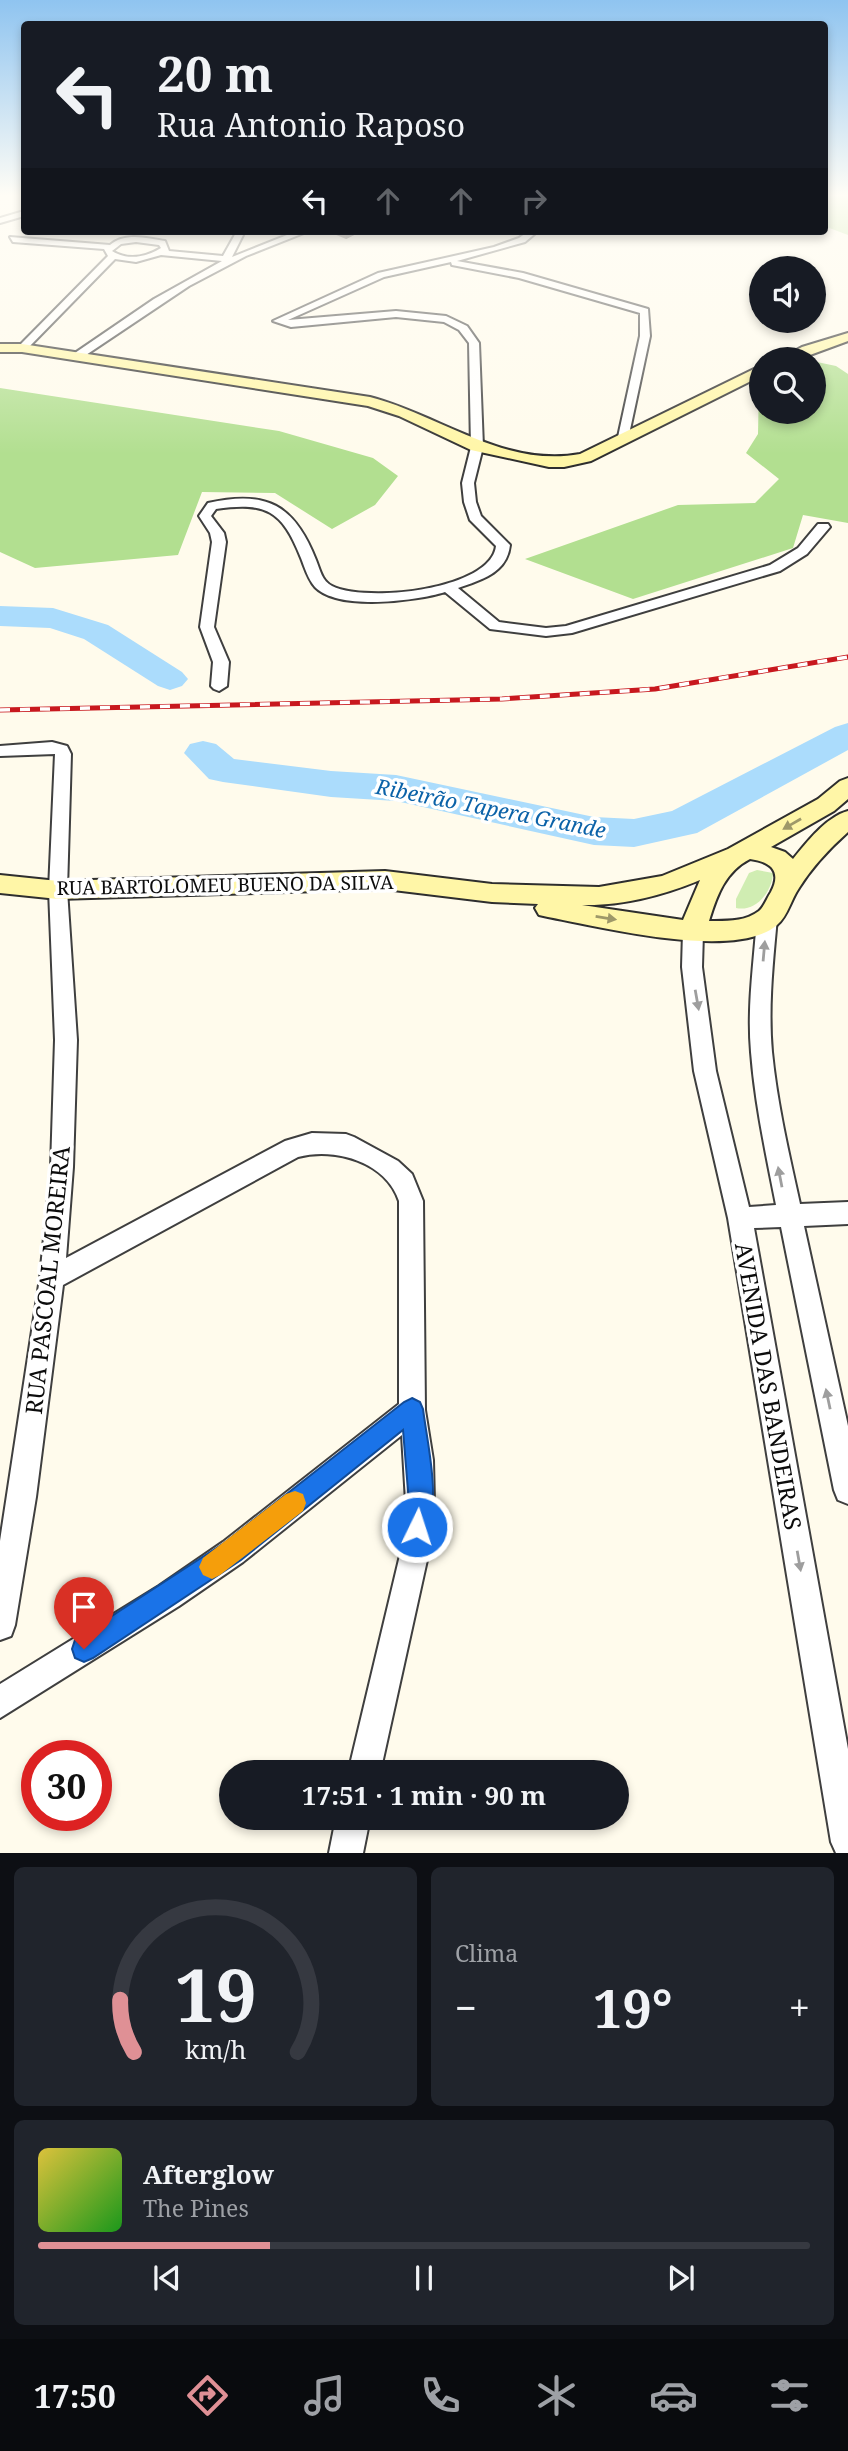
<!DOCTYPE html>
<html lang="pt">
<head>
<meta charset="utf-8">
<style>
  :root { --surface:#171b24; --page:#20242c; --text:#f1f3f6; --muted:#9ea1a6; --line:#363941; --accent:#df9095 }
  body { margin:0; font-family:"Noto Serif",serif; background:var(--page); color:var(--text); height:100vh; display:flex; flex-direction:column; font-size:26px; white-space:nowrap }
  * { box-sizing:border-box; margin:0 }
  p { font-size:23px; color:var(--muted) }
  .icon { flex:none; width:38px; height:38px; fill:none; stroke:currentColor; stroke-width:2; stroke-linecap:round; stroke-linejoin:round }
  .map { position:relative; height:1853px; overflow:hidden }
  .side { display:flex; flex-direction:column; gap:14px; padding:14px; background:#0d0f14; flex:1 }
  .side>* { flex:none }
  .hud { position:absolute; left:21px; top:21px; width:807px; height:214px; border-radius:7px; box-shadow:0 4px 10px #0003; background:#171b24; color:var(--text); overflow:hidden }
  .tools { position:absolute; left:749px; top:256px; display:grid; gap:14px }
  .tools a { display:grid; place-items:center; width:77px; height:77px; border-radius:50%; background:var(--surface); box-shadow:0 4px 10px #0003; font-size:35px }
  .speed { position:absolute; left:21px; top:1740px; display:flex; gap:14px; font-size:35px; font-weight:700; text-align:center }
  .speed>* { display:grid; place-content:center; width:91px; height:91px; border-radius:50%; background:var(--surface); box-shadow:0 4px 10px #0003; line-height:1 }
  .speed .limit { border:10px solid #d22; background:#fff; color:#111 }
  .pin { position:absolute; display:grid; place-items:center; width:60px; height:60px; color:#fff; margin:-72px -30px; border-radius:50% 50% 50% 0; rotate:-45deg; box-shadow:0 0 7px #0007 }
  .pin .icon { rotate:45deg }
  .me { position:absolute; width:77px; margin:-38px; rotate:4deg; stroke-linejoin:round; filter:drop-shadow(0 0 5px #0008) }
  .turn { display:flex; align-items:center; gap:24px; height:147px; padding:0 21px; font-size:32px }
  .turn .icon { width:91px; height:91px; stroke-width:2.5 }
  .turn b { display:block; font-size:49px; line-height:60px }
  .lanes { display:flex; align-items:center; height:66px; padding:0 21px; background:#0003; justify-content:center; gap:35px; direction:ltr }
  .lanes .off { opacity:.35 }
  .big { font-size:52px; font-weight:700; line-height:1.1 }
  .side .tile { flex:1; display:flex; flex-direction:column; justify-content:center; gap:10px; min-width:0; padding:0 24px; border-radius:10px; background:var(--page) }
  .side .dial { align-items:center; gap:0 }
  .dial svg { height:182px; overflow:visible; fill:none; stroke:var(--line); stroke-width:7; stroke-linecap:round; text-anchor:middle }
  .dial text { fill:var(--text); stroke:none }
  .song { display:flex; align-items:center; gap:21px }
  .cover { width:84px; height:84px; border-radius:10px; background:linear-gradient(135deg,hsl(50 70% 55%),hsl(120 70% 35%)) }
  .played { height:7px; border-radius:4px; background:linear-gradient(90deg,var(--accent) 30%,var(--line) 30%) }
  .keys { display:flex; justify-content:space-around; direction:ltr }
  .heat { display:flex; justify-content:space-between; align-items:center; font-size:38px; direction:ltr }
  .side .tiles { flex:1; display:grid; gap:14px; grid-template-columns:1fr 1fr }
  .tile:last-child { grid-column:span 2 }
  .trip { position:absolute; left:219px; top:1760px; width:410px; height:70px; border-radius:35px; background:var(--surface); box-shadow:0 4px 10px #0003; font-weight:700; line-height:70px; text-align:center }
  .dock { display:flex; height:112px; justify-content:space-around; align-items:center; background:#090b0e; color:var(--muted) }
  .dock .icon { width:49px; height:49px }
  .dock .selected { color:var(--accent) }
  .dock b { font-size:32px; color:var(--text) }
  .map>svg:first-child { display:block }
</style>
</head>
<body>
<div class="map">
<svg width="848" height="1853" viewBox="0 0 848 1853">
  <rect width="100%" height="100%" fill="#fffbec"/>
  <path fill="#d0edb2" d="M757,870l16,3c-1,19 -17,39 -37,35v-9l13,-26z"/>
  <g fill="#b2df90">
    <path d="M824,195h24v40l-24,-9z"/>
    <path d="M817,362l19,4 12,8v149l-45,-8 -10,33 -160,51 -108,-40 153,-54 77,-2 24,-24 -33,-26 12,-19 1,-50 2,-1v28h53v-48z"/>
    <path d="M0,388l279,43 94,27 25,18 -23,29 -43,24 -57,-36 -73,-1 -24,63 -143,13 -35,-16z"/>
  </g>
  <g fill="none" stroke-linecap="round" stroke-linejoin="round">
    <g fill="#abdcfc" fill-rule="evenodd">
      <path d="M0,606l53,2 55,17 74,47 6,7 -6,7 -12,4 -12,-4 -74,-47 -34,-11 -50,-2z"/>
      <path d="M848,723v27l-151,83 -63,14 -40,-2 -198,-44 -65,-4 -108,-15 -14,-3 -25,-26 6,-9 13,-3 13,3 18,15 97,12 65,4 198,42 40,2 38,-8 163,-84z"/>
    </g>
    <defs>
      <g id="street">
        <path d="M24,211v5l-24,7v-5z"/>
        <path d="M237,231h8l-13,26 65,-26h12l-63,25 -57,30 -109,73h-8v-4l82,-56 68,-38 -61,-6 -25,7 -21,-3 -89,91 -9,-2 91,-92 -4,-7 -91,-7 -3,-5 100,8c15,-13 37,-7 55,-4l4,10 54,5zM136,242l23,3 2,3c-15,9 -33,13 -49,3l9,-7z"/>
        <path d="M529,231h9l-13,11 -68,19 66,12 125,36 2,27 -22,103 -10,-2 22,-101v-23l-121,-35 -67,-13 -1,-3 -67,15 -96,43 108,-9 50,5 21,10 12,17 4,104 -9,36 2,19 5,14 29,29c-3,28 -29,35 -52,43l41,34 47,6 20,-2 204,-61 28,-17 20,-24h10l2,3 -23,27 -27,17 -208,62 -26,3 -56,-7 -45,-37c-28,9 -107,19 -130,-5 -7,-8 -10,-19 -14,-29 -19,-48 -35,-56 -85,-49l-5,7 13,17 2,9 -12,85 15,35 -2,24 -8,5 -5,-2 -3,-3 2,-24 -13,-35 12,-85 -2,-9 -11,-17 9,-13c58,-13 86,1 108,57 4,10 6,21 16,26 34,17 159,4 164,-40l-26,-26 -6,-18 -2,-19 9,-36 -2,-104 -10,-13 -15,-8 -48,-5 -105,10 -18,-6 105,-48 116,-26 25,-9z"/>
        <path d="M52,742l15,4 4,8 -4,136 10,150 -4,127 -7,91 219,-117 27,-8 34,1 8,3 44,24 14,13 11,27 2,209 8,50 1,42 -5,49 -49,222h-32l53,-222 5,-49 -4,-67 -159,127 -64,44 -179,112v-34l159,-98 64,-44 176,-138v-203c-13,-39 -64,-54 -101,-44l-235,128 -27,212 -21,128 -4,11 -11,4v-99l40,-263 11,-111 4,-127 -6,-150 6,-136 -55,2v-10z"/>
        <path d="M767,911l7,2 3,5c-4,44 -9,89 -5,134 5,51 17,102 28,152l48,-2v22l-44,2 44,200v78l-10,-4 -4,-10 -53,-263 -27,1 94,521v104h-12l-5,-11 -103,-624 -34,-147 -12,-104 1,-35 3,-5 7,-2 7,2 3,5 -1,35 14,104 33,136 27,-2c-10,-51 -21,-101 -25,-153 -4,-45 3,-90 6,-134l3,-5z"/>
        <path d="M336,1818h34l-7,35h-34z"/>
      </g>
      <g id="secondary">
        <path d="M848,333v8l-49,18h-19l22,-12z"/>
        <path d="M0,344h22l348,53c70,18 134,71 210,57l176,-86 5,-1v9l-170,85 -27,6h-15l-78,-17 -72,-34 -31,-10 -346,-54h-22z"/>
        <path d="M848,778v21l-14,12 -63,36 14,5 8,7c14,-17 33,-42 55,-48v21c-18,16 -36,35 -49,56 -8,11 -11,28 -22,37 -41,36 -177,2 -229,-8l-9,-2 -4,-7 3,-4 -46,-2 -107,-13 -327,10 -58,-6v-18l58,6 327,-10 107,13 107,3 63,-11 66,-27 90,-50 22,-18zM750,859c21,3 32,12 21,33 -4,6 -7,15 -12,19 -14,11 -34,10 -50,10 8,-26 16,-49 41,-62zM700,880l-17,40 -101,-15c40,1 82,-10 118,-25z"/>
      </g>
    </defs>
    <use href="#street" stroke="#3f3f3f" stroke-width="4"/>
    <use href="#secondary" stroke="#2e2e2e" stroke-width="4"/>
    <use href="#street" fill="#fff" fill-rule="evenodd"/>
    <use href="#secondary" fill="#fff6a7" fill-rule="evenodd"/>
    <defs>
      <path id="rail" d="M0,710l502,-11 153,-10 193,-32"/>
    </defs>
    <use href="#rail" stroke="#c8181e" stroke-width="5"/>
    <use href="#rail" stroke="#fff" stroke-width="3.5" stroke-dasharray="10" stroke-linecap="butt"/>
  </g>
  <path fill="#4a423e" d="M334,231h28l-16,8 -12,-5z"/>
  <path fill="#3c3632" d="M346,231h16l-16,8z"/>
  <defs><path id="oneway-solid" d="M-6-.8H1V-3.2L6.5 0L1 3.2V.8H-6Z" transform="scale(1.75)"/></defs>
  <g fill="#9e9869">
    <use href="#oneway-solid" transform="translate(792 824) rotate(150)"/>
    <use href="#oneway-solid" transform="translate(606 918) rotate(9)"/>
  </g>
  <g fill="#9e9e9e">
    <use href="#oneway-solid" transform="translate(764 951) rotate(-85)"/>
    <use href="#oneway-solid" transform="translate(697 1000) rotate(80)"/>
    <use href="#oneway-solid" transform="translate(780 1177) rotate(-101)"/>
    <use href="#oneway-solid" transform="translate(828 1399) rotate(-102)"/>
    <use href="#oneway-solid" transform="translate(799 1561) rotate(80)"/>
  </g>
  <linearGradient id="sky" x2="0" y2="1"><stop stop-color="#8fc4f0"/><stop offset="0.43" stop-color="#fffdf6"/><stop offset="1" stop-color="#fffdf6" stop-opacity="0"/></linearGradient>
  <rect width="848" height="454" fill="url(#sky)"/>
  <path fill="#1a73e8" stroke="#114b97" stroke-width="2" d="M412,1398l8,4 3,7c5,39 18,89 3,126l-9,4 -8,-4 -3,-8 3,-24 -6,-73 -162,130 -148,98 -9,4 -9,-4 -3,-9 3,-9 149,-97 180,-141z"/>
  <path fill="#f59e0b" d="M295,1491l8,3 3,9 -3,8 -83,64 -8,4 -9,-4 -4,-8 4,-9 83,-64z"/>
  <g text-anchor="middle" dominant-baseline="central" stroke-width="7" stroke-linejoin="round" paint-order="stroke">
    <g font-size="19" fill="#0c0c0c" stroke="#fff">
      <text transform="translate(225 885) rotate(-1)">RUA BARTOLOMEU BUENO DA SILVA</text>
    </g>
    <g font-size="21" font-style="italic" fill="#0b62a8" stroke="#fff">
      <text transform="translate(491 808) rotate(11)">Ribeirão Tapera Grande</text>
    </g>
    <g font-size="23" fill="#0c0c0c" stroke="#fff">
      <text transform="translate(47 1280) rotate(-84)">RUA PASCOAL MOREIRA</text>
      <text transform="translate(769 1386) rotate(80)">AVENIDA DAS BANDEIRAS</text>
    </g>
  </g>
</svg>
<div class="tools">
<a><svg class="icon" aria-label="sound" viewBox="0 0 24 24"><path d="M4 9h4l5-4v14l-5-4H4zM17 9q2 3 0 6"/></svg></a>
<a><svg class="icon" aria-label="search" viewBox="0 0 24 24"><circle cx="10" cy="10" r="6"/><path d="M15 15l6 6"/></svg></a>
</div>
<div class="speed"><div class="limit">30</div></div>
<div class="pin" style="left:84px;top:1649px;background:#d93025"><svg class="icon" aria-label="arrive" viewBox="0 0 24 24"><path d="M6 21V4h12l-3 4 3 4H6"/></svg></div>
<svg class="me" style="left:417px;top:1527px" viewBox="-20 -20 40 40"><circle r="17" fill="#1a73e8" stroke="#fff" stroke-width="3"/><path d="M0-11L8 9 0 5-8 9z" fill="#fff"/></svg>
<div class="trip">17:51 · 1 min · 90 m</div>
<div class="hud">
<div class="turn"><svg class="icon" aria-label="left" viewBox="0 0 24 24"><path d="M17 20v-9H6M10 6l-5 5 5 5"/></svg><div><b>20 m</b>Rua Antonio Raposo</div></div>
<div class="lanes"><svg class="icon" aria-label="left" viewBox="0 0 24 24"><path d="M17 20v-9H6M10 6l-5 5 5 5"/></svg><svg class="icon off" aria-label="ahead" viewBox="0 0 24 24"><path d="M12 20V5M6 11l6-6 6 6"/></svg><svg class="icon off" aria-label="ahead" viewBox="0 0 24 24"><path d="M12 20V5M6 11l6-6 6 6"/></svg><svg class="icon off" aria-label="right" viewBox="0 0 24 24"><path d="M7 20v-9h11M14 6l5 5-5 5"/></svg></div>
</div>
</div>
<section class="side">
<div class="tiles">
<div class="tile dial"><svg viewBox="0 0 100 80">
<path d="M14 69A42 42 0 1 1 86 69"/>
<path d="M14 69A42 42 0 0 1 8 46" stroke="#df9095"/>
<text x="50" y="56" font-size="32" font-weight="700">19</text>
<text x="50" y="72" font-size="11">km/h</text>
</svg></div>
<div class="tile"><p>Clima</p>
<div class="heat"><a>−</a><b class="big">19°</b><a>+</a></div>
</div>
<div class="tile">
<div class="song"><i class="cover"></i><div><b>Afterglow</b><p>The Pines</p></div></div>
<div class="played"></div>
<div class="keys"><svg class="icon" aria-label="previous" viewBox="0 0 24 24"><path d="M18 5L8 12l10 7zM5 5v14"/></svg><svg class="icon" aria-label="pause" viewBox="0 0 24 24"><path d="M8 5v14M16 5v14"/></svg><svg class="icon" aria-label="next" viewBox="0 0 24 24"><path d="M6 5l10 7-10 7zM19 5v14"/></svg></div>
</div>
</div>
</section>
<nav class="dock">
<b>17:50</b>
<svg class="icon selected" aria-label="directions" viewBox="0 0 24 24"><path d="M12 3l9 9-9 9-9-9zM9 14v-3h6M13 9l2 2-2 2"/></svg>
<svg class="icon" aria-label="music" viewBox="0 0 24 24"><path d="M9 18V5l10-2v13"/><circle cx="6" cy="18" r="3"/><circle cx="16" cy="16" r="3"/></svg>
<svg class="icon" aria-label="phone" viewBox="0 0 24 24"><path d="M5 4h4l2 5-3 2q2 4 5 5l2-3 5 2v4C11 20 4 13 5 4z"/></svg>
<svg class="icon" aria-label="climate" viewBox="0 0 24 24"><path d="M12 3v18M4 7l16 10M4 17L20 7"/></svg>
<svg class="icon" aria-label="car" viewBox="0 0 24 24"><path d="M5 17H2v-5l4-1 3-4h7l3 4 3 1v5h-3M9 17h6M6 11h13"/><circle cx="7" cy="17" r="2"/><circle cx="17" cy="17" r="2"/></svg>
<svg class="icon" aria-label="filters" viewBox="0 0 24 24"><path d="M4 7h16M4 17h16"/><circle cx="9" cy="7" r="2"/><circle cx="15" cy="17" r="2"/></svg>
</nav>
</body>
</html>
